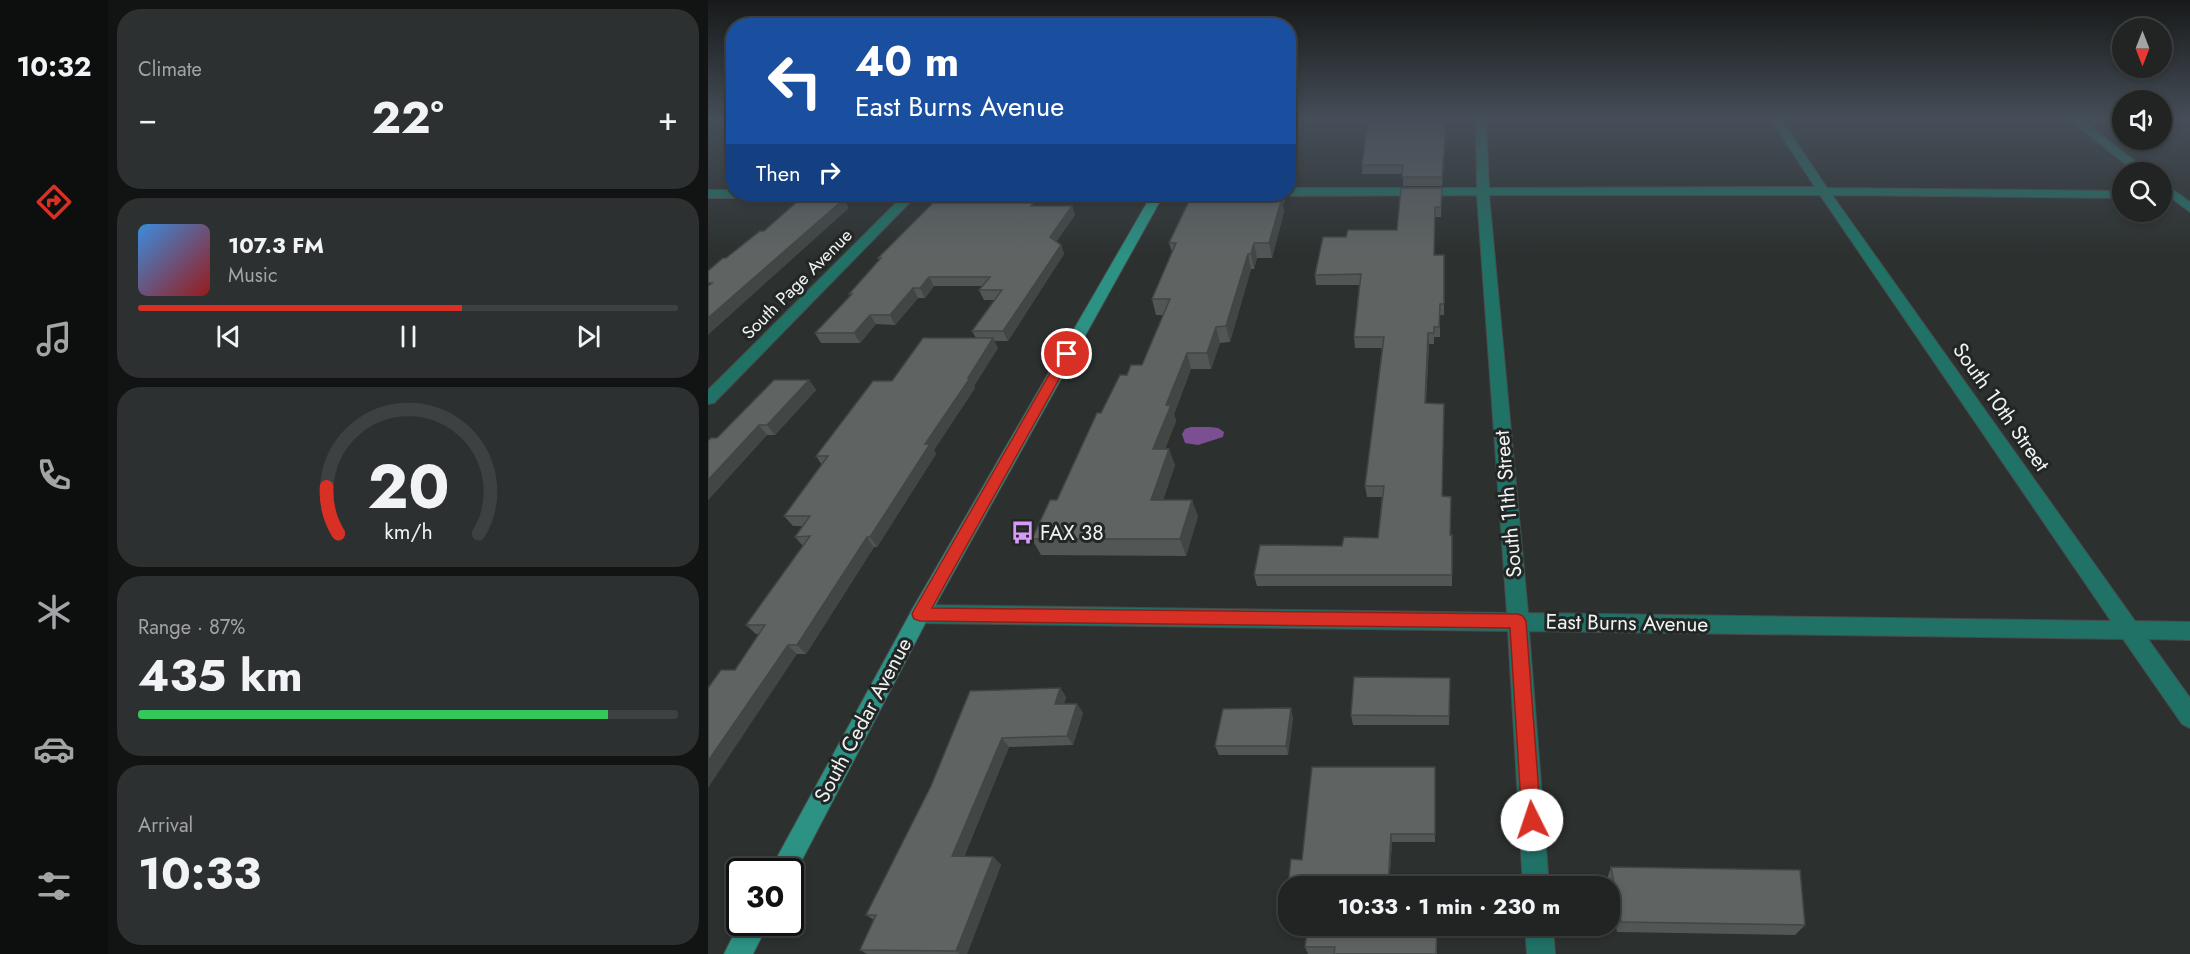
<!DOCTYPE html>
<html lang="en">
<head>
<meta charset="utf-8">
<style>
  :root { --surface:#212423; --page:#2d3030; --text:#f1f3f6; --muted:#a2a4a6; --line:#3e4141; --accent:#d93025 }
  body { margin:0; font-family:Jost,sans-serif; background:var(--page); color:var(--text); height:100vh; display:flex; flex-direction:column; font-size:22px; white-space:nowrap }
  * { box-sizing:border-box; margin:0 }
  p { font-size:20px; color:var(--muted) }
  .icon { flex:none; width:33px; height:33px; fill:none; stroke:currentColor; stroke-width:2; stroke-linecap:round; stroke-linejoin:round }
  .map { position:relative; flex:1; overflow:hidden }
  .side { display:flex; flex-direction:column; gap:9px; padding:9px; background:#121413; width:600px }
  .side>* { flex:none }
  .hud { position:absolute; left:18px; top:18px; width:570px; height:183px; border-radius:24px; box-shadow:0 3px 9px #0003,0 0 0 2px var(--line); background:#1a4fa0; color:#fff; overflow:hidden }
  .needle { width:39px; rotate:180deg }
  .fabs { position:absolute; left:1404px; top:18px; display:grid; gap:12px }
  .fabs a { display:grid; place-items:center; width:60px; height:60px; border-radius:50%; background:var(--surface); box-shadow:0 3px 9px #0003,0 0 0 2px var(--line); font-size:30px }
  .speed { position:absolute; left:18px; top:858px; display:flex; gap:12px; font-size:30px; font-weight:700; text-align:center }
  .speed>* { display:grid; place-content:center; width:78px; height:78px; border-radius:50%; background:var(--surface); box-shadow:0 3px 9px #0003,0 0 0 2px var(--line); line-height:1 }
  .speed .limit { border:3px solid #111; border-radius:9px; background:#fff; color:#111 }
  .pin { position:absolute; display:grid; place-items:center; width:51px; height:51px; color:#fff; margin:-26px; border:3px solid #fff; border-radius:50%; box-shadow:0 2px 6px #0007 }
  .me { position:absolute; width:66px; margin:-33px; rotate:356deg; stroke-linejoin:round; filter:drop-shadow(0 0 4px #0008) }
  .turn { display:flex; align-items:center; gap:21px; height:126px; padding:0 30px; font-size:27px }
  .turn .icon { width:78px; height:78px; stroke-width:2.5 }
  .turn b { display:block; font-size:42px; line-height:51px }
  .then { display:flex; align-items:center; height:57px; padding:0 30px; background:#0003; gap:12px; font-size:22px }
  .big { font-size:45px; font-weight:700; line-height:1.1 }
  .side .widget { flex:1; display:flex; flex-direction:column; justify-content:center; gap:9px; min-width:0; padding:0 21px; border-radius:24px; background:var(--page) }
  .side .dial { align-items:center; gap:0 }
  .dial svg { height:156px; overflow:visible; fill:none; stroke:var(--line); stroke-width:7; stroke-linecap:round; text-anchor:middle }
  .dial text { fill:var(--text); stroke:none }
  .song { display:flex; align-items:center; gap:18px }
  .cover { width:72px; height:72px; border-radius:9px; background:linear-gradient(135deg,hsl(210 70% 55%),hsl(0 70% 35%)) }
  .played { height:6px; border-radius:3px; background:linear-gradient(90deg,var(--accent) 60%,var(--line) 60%) }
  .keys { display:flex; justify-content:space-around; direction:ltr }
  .heat { display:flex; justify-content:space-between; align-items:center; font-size:33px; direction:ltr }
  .charge { height:9px; border-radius:4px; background:linear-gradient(90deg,#34c759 87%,var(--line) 0) }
  .trip { position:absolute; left:570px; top:876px; width:342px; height:60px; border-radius:24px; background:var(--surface); box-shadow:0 3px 9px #0003,0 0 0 2px var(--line); font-weight:700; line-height:60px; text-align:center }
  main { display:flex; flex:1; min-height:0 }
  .tab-bar { display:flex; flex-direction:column; width:108px; justify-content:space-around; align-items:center; background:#0d0e0e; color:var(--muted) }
  .tab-bar .icon { width:42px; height:42px }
  .tab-bar .on { color:var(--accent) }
  .tab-bar b { font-size:27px; color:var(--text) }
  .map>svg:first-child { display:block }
</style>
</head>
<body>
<main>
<nav class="tab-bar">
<b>10:32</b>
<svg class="icon on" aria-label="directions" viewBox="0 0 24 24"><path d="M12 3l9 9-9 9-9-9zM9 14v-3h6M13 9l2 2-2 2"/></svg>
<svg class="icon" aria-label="music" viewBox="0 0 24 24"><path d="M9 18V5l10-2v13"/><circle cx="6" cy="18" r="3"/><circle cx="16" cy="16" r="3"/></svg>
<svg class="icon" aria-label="phone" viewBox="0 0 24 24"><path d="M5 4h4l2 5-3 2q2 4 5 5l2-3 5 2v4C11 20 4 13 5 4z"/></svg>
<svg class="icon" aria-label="climate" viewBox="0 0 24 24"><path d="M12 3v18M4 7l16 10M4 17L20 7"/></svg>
<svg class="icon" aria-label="car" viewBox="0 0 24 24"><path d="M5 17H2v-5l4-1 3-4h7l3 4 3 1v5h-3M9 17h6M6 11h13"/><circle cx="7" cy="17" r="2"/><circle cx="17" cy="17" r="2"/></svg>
<svg class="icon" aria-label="filters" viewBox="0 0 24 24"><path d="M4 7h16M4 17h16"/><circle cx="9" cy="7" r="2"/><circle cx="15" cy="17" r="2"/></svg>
</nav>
<section class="side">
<div class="widget"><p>Climate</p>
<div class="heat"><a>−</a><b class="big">22°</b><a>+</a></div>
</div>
<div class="widget">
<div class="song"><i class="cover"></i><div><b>107.3 FM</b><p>Music</p></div></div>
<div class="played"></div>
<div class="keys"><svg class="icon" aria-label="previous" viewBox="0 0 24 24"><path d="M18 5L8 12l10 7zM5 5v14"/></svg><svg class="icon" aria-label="pause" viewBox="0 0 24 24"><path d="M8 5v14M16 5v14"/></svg><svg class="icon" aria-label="next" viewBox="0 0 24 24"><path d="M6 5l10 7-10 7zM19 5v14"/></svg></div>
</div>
<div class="widget dial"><svg viewBox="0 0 100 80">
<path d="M14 69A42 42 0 1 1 86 69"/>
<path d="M14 69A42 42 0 0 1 8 45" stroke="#d93025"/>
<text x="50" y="56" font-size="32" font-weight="700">20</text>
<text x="50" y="72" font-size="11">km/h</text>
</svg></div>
<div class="widget"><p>Range · 87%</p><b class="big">435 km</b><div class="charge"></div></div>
<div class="widget"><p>Arrival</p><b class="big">10:33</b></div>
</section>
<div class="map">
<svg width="1482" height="954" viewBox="0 0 1482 954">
  <rect width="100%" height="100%" fill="#2c302f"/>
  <path fill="#7c4f92" d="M483,427h19l8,1 6,4 -1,5 -25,8 -13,-2 -3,-9 3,-5z"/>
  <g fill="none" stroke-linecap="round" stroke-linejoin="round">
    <defs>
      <g id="street">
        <path d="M768,121h10l3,67 326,-1 -43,-66h10l45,67 295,3v7l-290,-3 303,426 55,1v18l-42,-1 42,59v30l-8,-4 -59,-85 -594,-8 20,255h-26l-15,-255 -588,-8 -7,-3 -3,-6 3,-6 7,-3 587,8 -30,-418 -189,1 -5,-2h5v-6h189zM781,195h331l291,426 -583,-8z"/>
        <path d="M1363,121h12l66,51h-13z"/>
        <path d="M1454,182l28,20v10l-28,-21z"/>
        <path d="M0,190h26v4h308l-6,4h-122l-200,205 -6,1v-14l193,-192h-193z"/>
        <path d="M817,926h28l2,28h-28z"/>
      </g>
      <g id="secondary">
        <path d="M444,194h12l-237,426 -136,261 -1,-9h-21l144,-264z"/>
        <path d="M32,922h29l-16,32h-29z"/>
      </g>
    </defs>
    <use href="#street" stroke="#474b4a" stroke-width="2"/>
    <use href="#secondary" stroke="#474b4a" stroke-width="2"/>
    <use href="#street" fill="#207166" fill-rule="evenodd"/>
    <use href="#secondary" fill="#2b9284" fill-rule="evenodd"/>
  </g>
  <g fill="#525655">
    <path d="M651,121h85l1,24 -3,41h-39v-12h-41v-9l6,-41h-9z"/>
    <path d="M734,188l-1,29h-6l-1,38h10v60h-4v22h-6v7h-5l-3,59 16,93 8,39h2v51h-195l-3,-11 88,-29 36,-8 4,-41h-15l-2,-11 17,-138h-27l-1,-11 5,-52h-43l-1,-10 31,-38 51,-7z"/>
    <path d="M578,198l-3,7 1,7 -12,46h-15l-3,11h-3l-21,73 -10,1 -9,26h-20l-17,45 2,7 -11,28 10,16 -12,35 35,16 -12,40 -145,-1 -9,-16 25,-39 70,-125 15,-10 21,-50h-7l-4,-16 20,-47 -3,-9z"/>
    <path d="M326,206h38l3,9 -19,27 5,3 3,9 -56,87h-14l4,7 -24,38 1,2 -41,62 2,4 -59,93h-3l-68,107h-9l-62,16 24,-36h-3l-10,-9 57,-79 -8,-9 8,-11h-10l-9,-10 38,-51 -6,-9 76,-75 84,-43 -4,-7 23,-31h-11l-5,-10 3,-4h-48l-9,12h-7l-23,27 -19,-1 -16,19h-39l-6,-10 35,-37 -1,-2 30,-34 -1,-2z"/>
    <path d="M101,380l7,10 -41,45h-8l-59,65 9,-62z"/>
    <path d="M742,678l-1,47h-96l-2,-10z"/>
    <path d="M352,688l6,9 -2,7h13l6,9 -10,32 -64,2 -45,110h29l8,8 -34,89h-100l-7,-4 14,-30 -8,-5 65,-129z"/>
    <path d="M585,718l-5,37h-69l-4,-9z"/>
    <path d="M604,767h123v75h-43l-3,44h-101v14l-1,-4 4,-37 11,1z"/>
    <path d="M903,867l194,58 -10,10 -178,-3 -7,-40v-6h-1l-2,-7z"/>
    <path d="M592,926h137v28h-129l-3,-7 2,-20h-7z"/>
  </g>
  <g fill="#424645">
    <path d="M737,137v8l-3,41v-9z"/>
    <path d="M587,150l2,14 -7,22h-2v-17z"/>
    <path d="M572,194h5l1,4 -3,7 1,7 -12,46 -3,-15z"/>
    <path d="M136,199l5,9 -141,127v-17z"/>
    <path d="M364,206l3,9 -22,31 -3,-9z"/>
    <path d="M546,243l3,15 -3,11 -3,-15z"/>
    <path d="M353,245l3,9 -56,87 -5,-10z"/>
    <path d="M540,254l3,15 -21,73 -4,-16z"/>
    <path d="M221,277l5,9 -9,12 -5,-10z"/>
    <path d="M205,288l5,10 -23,27 -5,-10z"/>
    <path d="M162,315l6,9 -16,19 -6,-10z"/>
    <path d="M508,327l4,16 -9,26 -4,-16z"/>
    <path d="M720,333l1,11 -4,70v-11z"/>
    <path d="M285,338l5,10 -24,38 1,2 -41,62 2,4 -59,93 -7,-10 55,-93z"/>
    <path d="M479,353l4,16 -17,45 2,7 -17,44 -6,-16 13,-44z"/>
    <path d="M101,380l7,10 -41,45 -8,-10z"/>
    <path d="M51,425l8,10 -59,65v-20z"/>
    <path d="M461,449l6,16 -18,51 -6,-16z"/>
    <path d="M484,500l6,16 -12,40 -6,-17z"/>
    <path d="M159,537l7,10 -68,107 -9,-9z"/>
    <path d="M80,645l9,9 -89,134v-27z"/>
    <path d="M352,688l6,9 -5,16 -6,-9z"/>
    <path d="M369,704l6,9 -10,32 -6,-9z"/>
    <path d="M583,708l2,10 -5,37 -2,-9z"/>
    <path d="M294,738l7,9 -48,117 -9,-8z"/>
    <path d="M683,834l1,8 -3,44h-1z"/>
    <path d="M285,857l8,8 -34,89h-7l-4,-3z"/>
  </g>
  <g fill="#5f6463" stroke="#424645" stroke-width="1.5">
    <path d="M660,121h76l1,16 -3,40h-40l1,-12h-41z"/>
    <path d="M580,150h7l-7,19z"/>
    <path d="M693,188h41l-1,19h-6l-1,48h10v49h-4l-1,23h-5v6h-6l-3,70 19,1 -2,92 9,1 -1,38h2v40h-198l6,-30 82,1 2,-9 34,1 6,-52h-19l19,-149h-30l7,-63 -46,1 8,-38h23l2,-7h49z"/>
    <path d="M499,194h73l-2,4h4l-13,45h-15l-3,11h-3l-22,72 -10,1 -9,26h-20l-21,52h5l-18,44h16l-18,51h41l-12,39h-148l18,-39h7l40,-87h4l19,-38h7l4,-10h11l28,-66h-18l24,-56h-7l22,-46h14z"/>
    <path d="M136,199l-136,119v-32l4,-3h-4v-12l15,-13h3l34,-27h4l35,-31z"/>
    <path d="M225,203h100l-2,3h41l-22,31 11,8 -58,86h-31l30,-41h-23l11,-13h-61l-9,11h-7l-23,27h-20l-16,18h-39l37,-39h-3l32,-36h-3z"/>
    <path d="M215,338h70l-25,40h2l-45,66h5l-60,93h-3l-70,108h-9l-80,116v-73l13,-18h14l30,-45h-19l64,-89 -15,1 15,-21h-26l44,-60h-12l57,-75h19z"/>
    <path d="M66,380h35l-42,45h-8l-51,55v-39l3,-3h6z"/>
    <path d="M646,677l96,1 -1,38 -98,-1z"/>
    <path d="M352,688l-5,16h22l-10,32 -65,2 -50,118 41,1 -37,94 -96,-1 16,-35h-10l65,-129 39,-95z"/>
    <path d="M583,708l-5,38h-71l8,-37z"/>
    <path d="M604,767h123v67h-44l-3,52h-100v10h-1l4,-37 11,1z"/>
    <path d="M903,867l189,3 5,55 -184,-3z"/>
    <path d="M600,926h129l-1,28h-102l1,-7h-30z"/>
  </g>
  <linearGradient id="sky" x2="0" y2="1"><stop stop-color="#181a1a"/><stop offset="0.47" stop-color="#454e58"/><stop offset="1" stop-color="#454e58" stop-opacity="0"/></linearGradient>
  <rect width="1482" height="255" fill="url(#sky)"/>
  <path fill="#d93025" stroke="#8d1f18" stroke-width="1.5" d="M359,350l6,4 -141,254 586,6 5,2 3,5 15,199 -3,7 -6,3 -7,-3 -3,-7 -12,-192 -590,-7 -6,-2 -2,-5 2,-4 147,-256z"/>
  <defs>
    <symbol id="bus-bare" viewBox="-9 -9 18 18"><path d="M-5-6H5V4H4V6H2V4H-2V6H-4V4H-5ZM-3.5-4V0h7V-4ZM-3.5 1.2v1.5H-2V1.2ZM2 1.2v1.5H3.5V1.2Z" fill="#d89af8" stroke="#222625" stroke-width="2.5" paint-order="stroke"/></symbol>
  </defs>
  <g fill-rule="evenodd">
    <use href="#bus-bare" x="298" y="516" width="33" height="33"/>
  </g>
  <g text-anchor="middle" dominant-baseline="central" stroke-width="6" stroke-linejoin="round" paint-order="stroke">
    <g font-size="18" fill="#f0f3f2" stroke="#222625">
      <text transform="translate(89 284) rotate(-45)">South Page Avenue</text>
    </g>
    <g font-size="21" fill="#f0f3f2" stroke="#222625">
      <text transform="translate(1293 407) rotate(55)">South 10th Street</text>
      <text transform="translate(800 504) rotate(-95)">South 11th Street</text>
      <text transform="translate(919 623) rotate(1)">East Burns Avenue</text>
      <text transform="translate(155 720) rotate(-62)">South Cedar Avenue</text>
    </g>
    <g font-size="21" fill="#f0f3f2" stroke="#222625" text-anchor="start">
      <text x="332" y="533">FAX 38</text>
    </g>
  </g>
</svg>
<div class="fabs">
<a><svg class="needle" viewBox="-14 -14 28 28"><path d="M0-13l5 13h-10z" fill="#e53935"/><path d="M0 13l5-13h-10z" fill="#a2a4a6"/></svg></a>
<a><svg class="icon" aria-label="sound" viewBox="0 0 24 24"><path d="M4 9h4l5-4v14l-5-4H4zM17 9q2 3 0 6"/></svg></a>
<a><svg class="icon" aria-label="search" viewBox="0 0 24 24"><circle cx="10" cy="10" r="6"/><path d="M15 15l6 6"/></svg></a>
</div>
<div class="speed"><div class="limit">30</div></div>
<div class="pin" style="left:359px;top:354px;background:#d93025"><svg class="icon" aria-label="arrive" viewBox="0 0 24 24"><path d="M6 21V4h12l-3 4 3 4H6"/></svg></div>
<svg class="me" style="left:824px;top:820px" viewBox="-20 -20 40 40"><circle r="19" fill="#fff"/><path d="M0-13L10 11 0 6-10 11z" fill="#d93025"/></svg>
<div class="trip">10:33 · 1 min · 230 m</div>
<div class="hud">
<div class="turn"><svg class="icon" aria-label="left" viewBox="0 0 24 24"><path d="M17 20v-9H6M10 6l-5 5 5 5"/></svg><div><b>40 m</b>East Burns Avenue</div></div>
<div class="then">Then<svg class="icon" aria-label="right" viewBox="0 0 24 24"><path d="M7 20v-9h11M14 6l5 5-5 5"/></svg></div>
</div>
</div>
</main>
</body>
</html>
